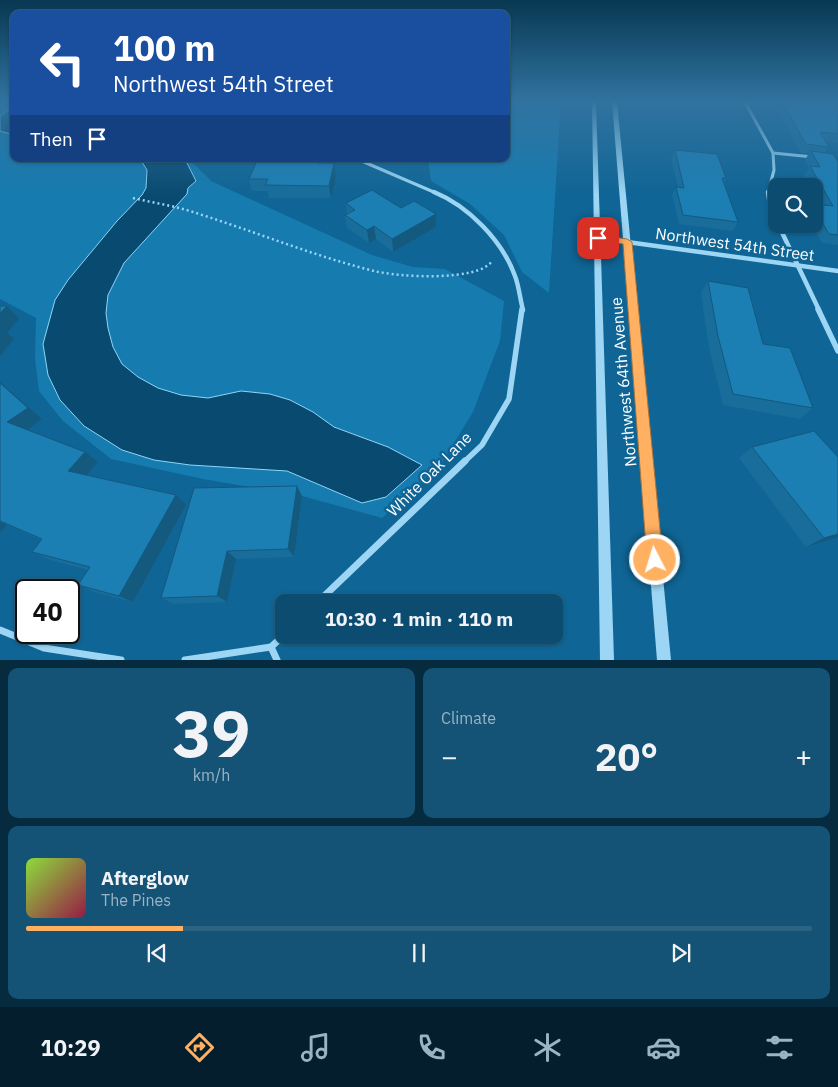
<!DOCTYPE html>
<html lang="en">
<head>
<meta charset="utf-8">
<style>
  :root { --surface:#0b4c70; --page:#145375; --text:#f1f3f6; --muted:#9ab4c3; --line:#2b6383; --accent:#ffb060 }
  body { margin:0; font-family:"IBM Plex Sans",sans-serif; background:var(--page); color:var(--text); height:100vh; display:flex; flex-direction:column; font-size:19px; white-space:nowrap }
  * { box-sizing:border-box; margin:0 }
  p { font-size:16px; color:var(--muted) }
  .icon { flex:none; width:28px; height:28px; fill:none; stroke:currentColor; stroke-width:2; stroke-linecap:round; stroke-linejoin:round }
  .map { position:relative; height:660px; overflow:hidden }
  .sheet { display:flex; flex-direction:column; gap:8px; padding:8px; background:#062a3e; flex:1 }
  .sheet>* { flex:none }
  .guide { position:absolute; left:10px; top:10px; width:500px; height:152px; border-radius:10px; box-shadow:0 1px 4px #0004,0 0 0 1px var(--line); background:#1a4fa0; color:#fff; overflow:hidden }
  .buttons { position:absolute; left:768px; top:178px; display:grid; gap:10px }
  .buttons a { display:grid; place-items:center; width:55px; height:55px; border-radius:10px; background:var(--surface); box-shadow:0 1px 4px #0004,0 0 0 1px var(--line); font-size:25px }
  .speed { position:absolute; left:15px; top:579px; display:flex; gap:10px; font-size:25px; font-weight:700; text-align:center }
  .speed>* { display:grid; place-content:center; width:65px; height:65px; border-radius:50%; background:var(--surface); box-shadow:0 1px 4px #0004,0 0 0 1px var(--line); line-height:1 }
  .speed .limit { border:2px solid #111; border-radius:8px; background:#fff; color:#111 }
  .pin { position:absolute; display:grid; place-items:center; width:42px; height:42px; color:#fff; margin:-21px; border-radius:10px; box-shadow:0 2px 8px #0006 }
  .me { position:absolute; width:55px; margin:-28px; rotate:355deg; stroke-linejoin:round; filter:drop-shadow(0 0 4px #0008) }
  .turn { display:flex; align-items:center; gap:18px; height:105px; padding:0 20px; font-size:22px }
  .turn .icon { width:65px; height:65px; stroke-width:2.5 }
  .turn b { display:block; font-size:35px; line-height:42px }
  .then { display:flex; align-items:center; height:48px; padding:0 20px; background:#0003; gap:10px; font-size:19px }
  .big { font-size:38px; font-weight:700; line-height:1.1 }
  .sheet .card { flex:1; display:flex; flex-direction:column; justify-content:center; gap:8px; min-width:0; padding:0 18px; border-radius:10px; background:var(--page) }
  .sheet .dial { align-items:center; gap:0 }
  .dial b { font-size:65px; line-height:1 }
  .song { display:flex; align-items:center; gap:15px }
  .cover { width:60px; height:60px; border-radius:8px; background:linear-gradient(135deg,hsl(90 70% 55%),hsl(340 70% 35%)) }
  .played { height:5px; border-radius:2px; background:linear-gradient(90deg,var(--accent) 20%,var(--line) 20%) }
  .keys { display:flex; justify-content:space-around; direction:ltr }
  .heat { display:flex; justify-content:space-between; align-items:center; font-size:28px; direction:ltr }
  .sheet .tiles { flex:1; display:grid; gap:8px; grid-template-columns:1fr 1fr }
  .card:last-child { grid-column:span 2 }
  .trip { position:absolute; left:275px; top:594px; width:288px; height:50px; border-radius:10px; background:var(--surface); box-shadow:0 1px 4px #0004,0 0 0 1px var(--line); font-weight:700; line-height:50px; text-align:center }
  .menu { display:flex; height:80px; justify-content:space-around; align-items:center; background:#041e2d; color:var(--muted) }
  .menu .icon { width:35px; height:35px }
  .menu .current { color:var(--accent) }
  .menu b { font-size:22px; color:var(--text) }
  .map>svg:first-child { display:block }
</style>
</head>
<body>
<div class="map">
<svg width="838" height="660" viewBox="0 0 838 660">
  <rect width="100%" height="100%" fill="#0f6595"/>
  <g fill="#167baf">
    <path d="M0,102h14v57h175l22,22 161,74 41,12 32,2 59,32 -4,40 -27,71 -30,49 -61,57 -80,-22 -99,-17 -92,-20 -48,-38 -24,-30 -4,-32 1,-41 -36,-19z"/>
    <path d="M506,102h55l-12,191 -27,-21 -18,-37 -34,-31 -39,-23 -3,-22h78z"/>
  </g>
  <g fill="#094a70" stroke="#8ed5f8">
    <path d="M14,106v29l-14,-4v-15z"/>
    <path d="M137,159h48l11,22 -8,7 -1,6 -63,69 -16,32 -2,18 2,15 5,19 9,17 16,13 20,11 23,7 27,3 33,-7 29,3 20,6 23,12 21,15 54,20 34,18 -36,32 -24,6 -75,-32 -97,-6 -36,-5 -32,-10 -38,-24 -24,-26 -12,-25 -5,-31 12,-44 13,-20 49,-59 25,-26 4,-7 1,-18 -5,-8z"/>
  </g>
  <g fill="none" stroke-linecap="round" stroke-linejoin="round">
    <path stroke="#9dd6f4" stroke-width="2.5" stroke-dasharray="2 3" stroke-linecap="butt" d="M133,198c21,5 43,8 63,15 60,19 118,43 178,58 24,6 104,11 118,-10"/>
    <g stroke="#9dd6f4" stroke-width="3">
      <path d="M745,102l28,51 1,17 -6,23"/>
      <path d="M773,153l40,4"/>
      <path d="M357,159l79,34"/>
    </g>
    <g stroke="#9dd6f4" stroke-width="4.5">
      <path d="M434,192c34,14 68,48 81,84 4,10 5,23 8,34"/>
      <path d="M768,192l2,14 6,14"/>
      <path d="M778,224l41,86"/>
      <path d="M598,238l240,33"/>
    </g>
    <g stroke="#9dd6f4" stroke-width="5.5">
      <path d="M818,309l20,42"/>
      <path d="M464,462l18,-17 27,-46 13,-90"/>
    </g>
    <g stroke="#9dd6f4" stroke-width="7">
      <path d="M318,602l147,-141"/>
      <path d="M0,630l44,18 77,12"/>
      <path d="M271,647l6,13"/>
      <path d="M185,660l86,-13 13,-12"/>
    </g>
    <g fill="#9dd6f4" fill-rule="evenodd">
      <path d="M592,102h4l18,558h-14z"/>
      <path d="M612,102h5l54,558h-14z"/>
    </g>
  </g>
  <g fill="#186d9b">
    <path d="M773,102h65v41l-12,-1 3,5 -5,6 14,8v84l-16,-2 -11,-19h3v-20h6l-6,-12v-6h-3l-7,-11 5,-7 -4,-8 4,-7h-8z"/>
    <path d="M675,150l51,28 -2,4 14,40 -5,9 -54,-7 -7,-29 4,-8h2l-7,-29z"/>
    <path d="M273,159h49v4h12l2,13 -5,22h-62l-2,-7h-15l-3,-12z"/>
    <path d="M346,203l55,5 35,19 -43,25 -17,-13 -7,4 -22,-15 -2,-13 2,-1z"/>
    <path d="M708,281l55,63 50,64 -13,11 -77,-14 -14,-57 -8,-55z"/>
    <path d="M0,382l42,37 -15,11 71,32 -11,13 99,30 -53,97 -39,-10 -16,-7 10,-15 -38,-10 -18,-8 9,-12 -34,-15 -7,8z"/>
    <path d="M752,447l86,90 -32,10 -67,-89z"/>
    <path d="M302,496l-8,61 -58,2 -9,43 -53,2 -13,-6z"/>
  </g>
  <g fill="#14597e">
    <path d="M319,159h3l1,7 -5,-3z"/>
    <path d="M334,163l2,13 -5,22 -2,-12z"/>
    <path d="M436,214v13l-43,25 -1,-13z"/>
    <path d="M374,226l2,13 -7,4 -2,-13z"/>
    <path d="M7,306l12,13 -12,14 7,6 -14,17v-43z"/>
    <path d="M0,382l42,37 -20,15 -15,-12z"/>
    <path d="M85,452l13,10 -16,19 -14,-10z"/>
    <path d="M297,486l5,10 -8,61 -6,-8z"/>
    <path d="M176,495l10,10 -53,97 -14,-6z"/>
    <path d="M0,522l7,3 -7,8z"/>
    <path d="M838,534v3l-32,10 18,-9z"/>
    <path d="M227,551l9,8 -9,43 -10,-6z"/>
  </g>
  <g fill="#1c7fb4" stroke="#14597e">
    <path d="M782,102h56v32l-18,-2 9,15 -23,-3z"/>
    <path d="M675,150l42,4 9,24h-4l16,44 -55,-7 -7,-28 8,1z"/>
    <path d="M811,151l22,3 5,7v74l-9,-1 -15,-26v-4l19,2 -23,-40 10,1z"/>
    <path d="M258,159h61l-1,4h16l-5,23 -64,-1 3,-6h-19z"/>
    <path d="M372,190l29,18 13,-7 22,13 -44,25 -18,-13 -7,4 -22,-15 10,-5 -9,-7z"/>
    <path d="M708,281l40,7 15,56 27,4 23,60 -80,-14 -15,-58z"/>
    <path d="M0,306h7l-7,7z"/>
    <path d="M0,383l28,25 -21,14 78,30 -17,19 108,24 -57,101 -41,-11 12,-18 -58,-15 10,-13 -42,-18z"/>
    <path d="M814,431l24,26v77l-14,4 -72,-91z"/>
    <path d="M297,486l-9,63 -61,2 -10,45 -56,2 33,-110z"/>
  </g>
  <linearGradient id="sky" x2="0" y2="1"><stop stop-color="#083852"/><stop offset="0.52" stop-color="#3173a0"/><stop offset="1" stop-color="#3173a0" stop-opacity="0"/></linearGradient>
  <rect width="838" height="195" fill="url(#sky)"/>
  <path fill="#ffb060" stroke="#a6723e" d="M598,235l29,4 5,3 31,318 -2,6 -6,2 -6,-2 -2,-6 -24,-316 -28,-4 -1,-2z"/>
  <g text-anchor="middle" dominant-baseline="central" stroke-width="5" stroke-linejoin="round" paint-order="stroke">
    <g font-size="16" fill="#fff" stroke="#0f6595">
      <text transform="translate(735 244) rotate(8)">Northwest 54th Street</text>
      <text transform="translate(623 382) rotate(-95)">Northwest 64th Avenue</text>
      <text transform="translate(429 474) rotate(-45)">White Oak Lane</text>
    </g>
  </g>
</svg>
<div class="buttons">
<a><svg class="icon" aria-label="search" viewBox="0 0 24 24"><circle cx="10" cy="10" r="6"/><path d="M15 15l6 6"/></svg></a>
</div>
<div class="speed"><div class="limit">40</div></div>
<div class="pin" style="left:598px;top:238px;background:#d93025"><svg class="icon" aria-label="arrive" viewBox="0 0 24 24"><path d="M6 21V4h12l-3 4 3 4H6"/></svg></div>
<svg class="me" style="left:655px;top:560px" viewBox="-20 -20 40 40"><circle r="17" fill="#ffb060" stroke="#fff" stroke-width="3"/><path d="M0-11L8 9 0 5-8 9z" fill="#fff"/></svg>
<div class="trip">10:30 · 1 min · 110 m</div>
<div class="guide">
<div class="turn"><svg class="icon" aria-label="left" viewBox="0 0 24 24"><path d="M17 20v-9H6M10 6l-5 5 5 5"/></svg><div><b>100 m</b>Northwest 54th Street</div></div>
<div class="then">Then<svg class="icon" aria-label="arrive" viewBox="0 0 24 24"><path d="M6 21V4h12l-3 4 3 4H6"/></svg></div>
</div>
</div>
<section class="sheet">
<div class="tiles">
<div class="card dial"><b>39</b><p>km/h</p></div>
<div class="card"><p>Climate</p>
<div class="heat"><a>−</a><b class="big">20°</b><a>+</a></div>
</div>
<div class="card">
<div class="song"><i class="cover"></i><div><b>Afterglow</b><p>The Pines</p></div></div>
<div class="played"></div>
<div class="keys"><svg class="icon" aria-label="previous" viewBox="0 0 24 24"><path d="M18 5L8 12l10 7zM5 5v14"/></svg><svg class="icon" aria-label="pause" viewBox="0 0 24 24"><path d="M8 5v14M16 5v14"/></svg><svg class="icon" aria-label="next" viewBox="0 0 24 24"><path d="M6 5l10 7-10 7zM19 5v14"/></svg></div>
</div>
</div>
</section>
<nav class="menu">
<b>10:29</b>
<svg class="icon current" aria-label="directions" viewBox="0 0 24 24"><path d="M12 3l9 9-9 9-9-9zM9 14v-3h6M13 9l2 2-2 2"/></svg>
<svg class="icon" aria-label="music" viewBox="0 0 24 24"><path d="M9 18V5l10-2v13"/><circle cx="6" cy="18" r="3"/><circle cx="16" cy="16" r="3"/></svg>
<svg class="icon" aria-label="phone" viewBox="0 0 24 24"><path d="M5 4h4l2 5-3 2q2 4 5 5l2-3 5 2v4C11 20 4 13 5 4z"/></svg>
<svg class="icon" aria-label="climate" viewBox="0 0 24 24"><path d="M12 3v18M4 7l16 10M4 17L20 7"/></svg>
<svg class="icon" aria-label="car" viewBox="0 0 24 24"><path d="M5 17H2v-5l4-1 3-4h7l3 4 3 1v5h-3M9 17h6M6 11h13"/><circle cx="7" cy="17" r="2"/><circle cx="17" cy="17" r="2"/></svg>
<svg class="icon" aria-label="filters" viewBox="0 0 24 24"><path d="M4 7h16M4 17h16"/><circle cx="9" cy="7" r="2"/><circle cx="15" cy="17" r="2"/></svg>
</nav>
</body>
</html>
